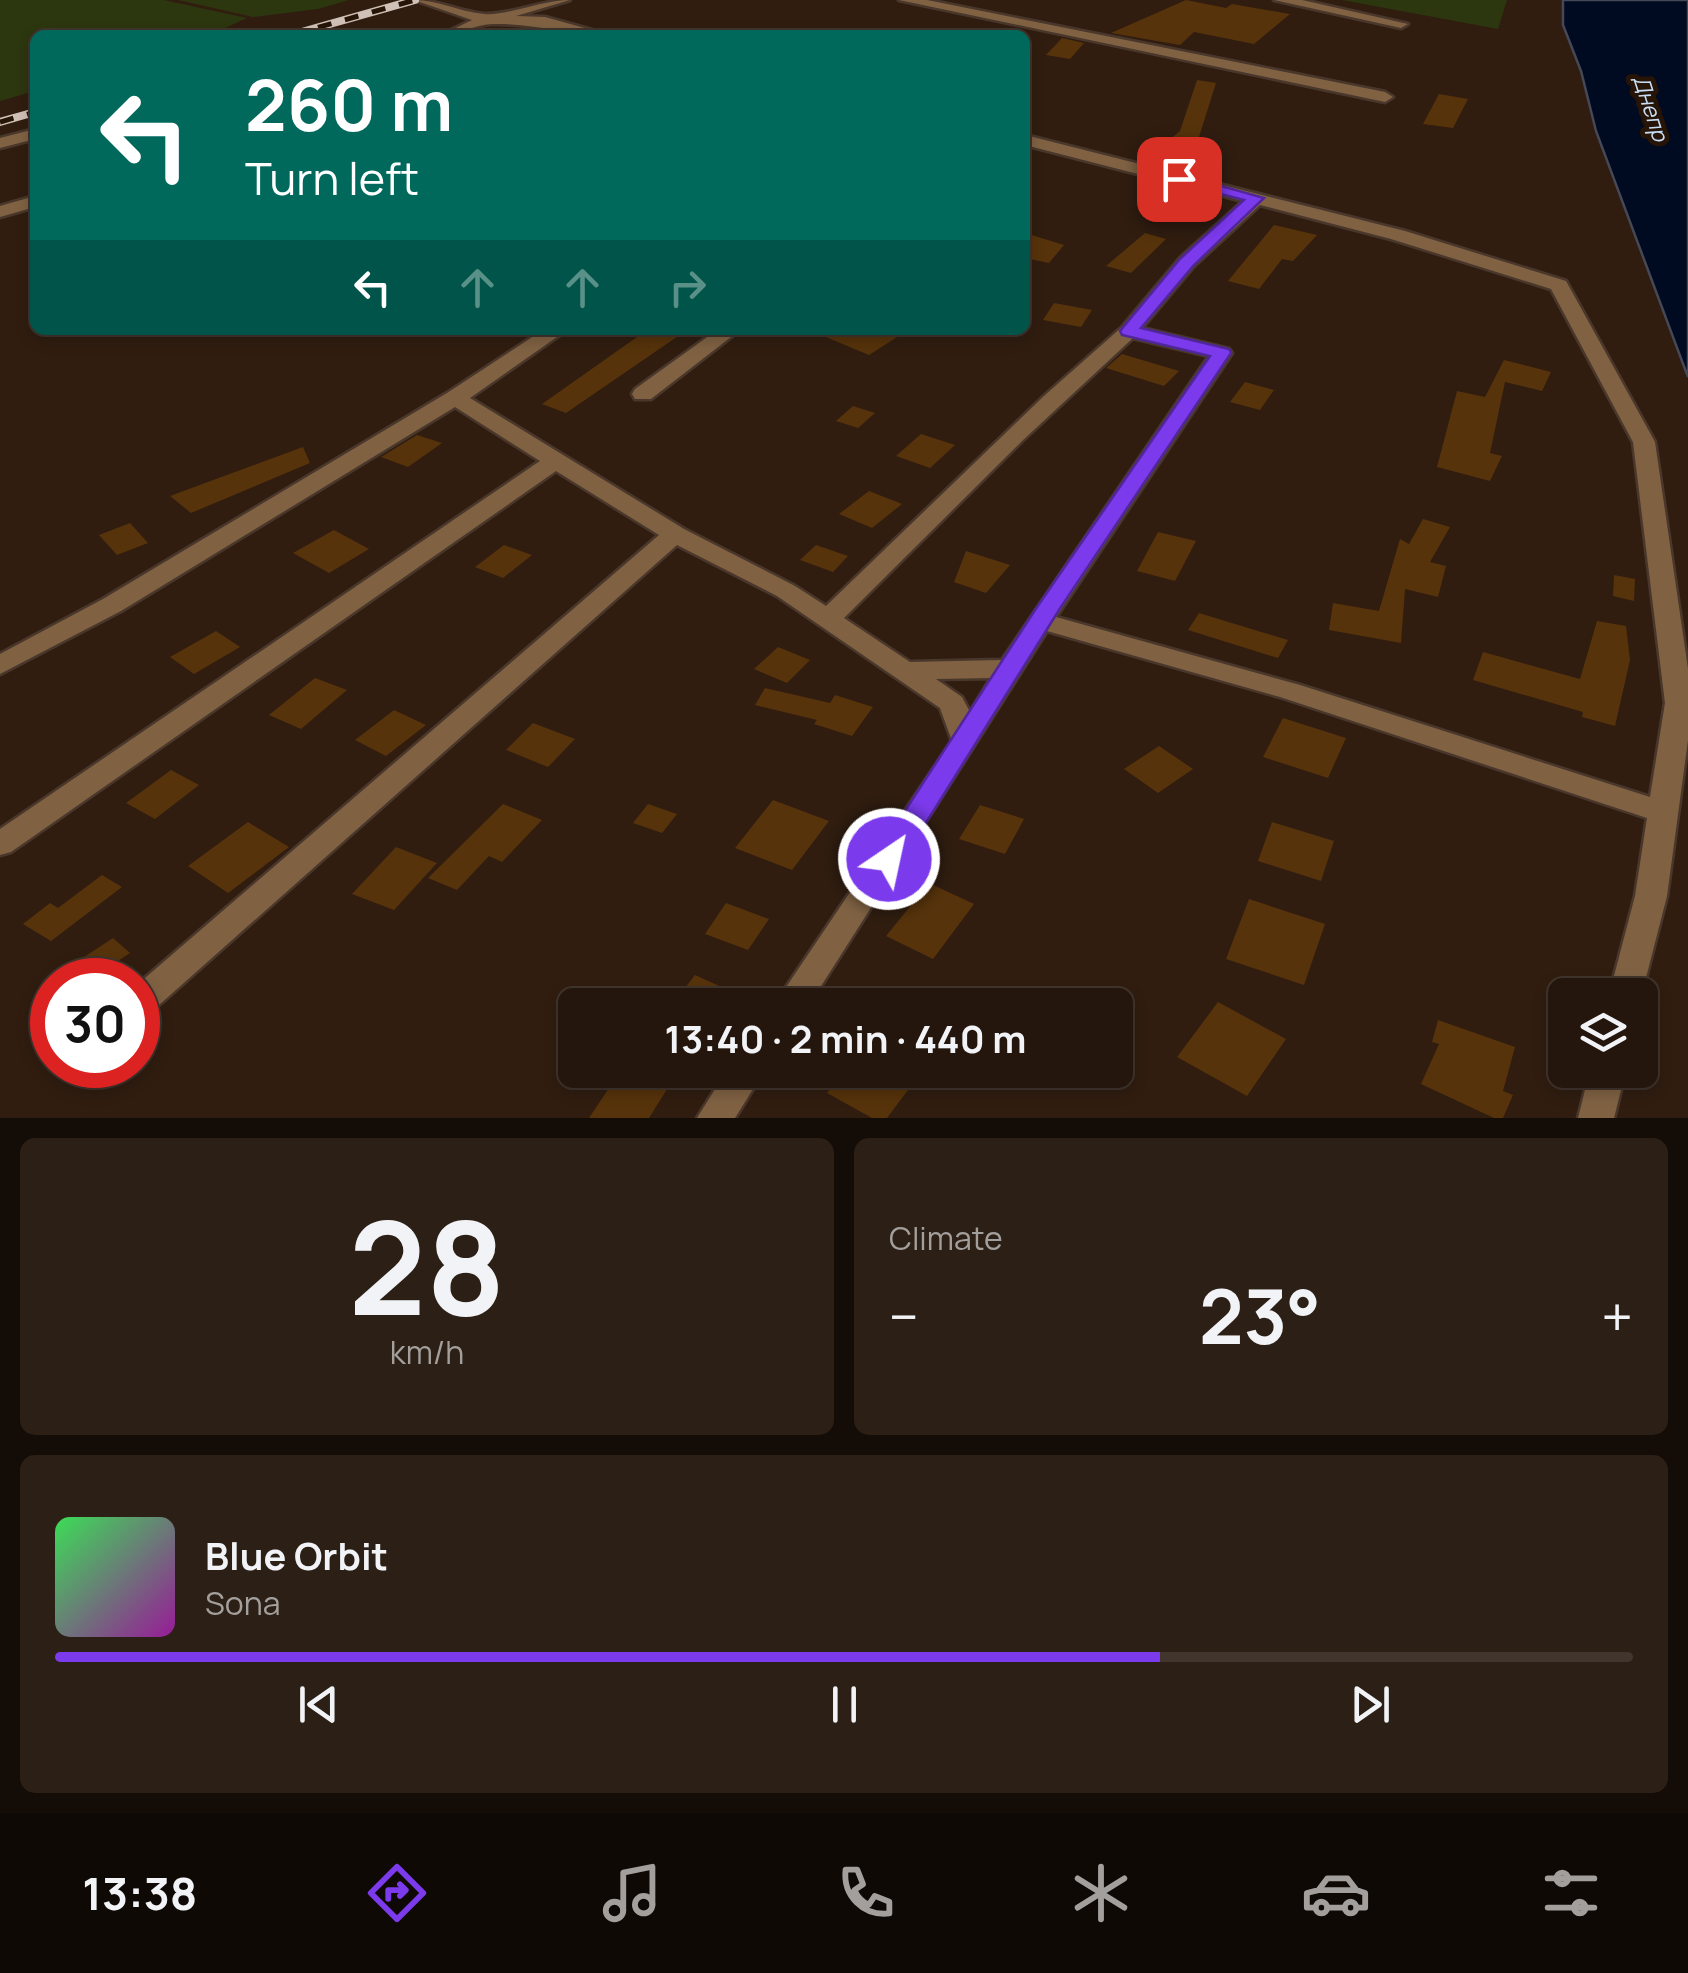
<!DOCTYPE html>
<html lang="en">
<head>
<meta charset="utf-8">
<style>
  :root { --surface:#24160c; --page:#2c1f15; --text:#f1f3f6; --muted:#a39f9d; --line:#41352d; --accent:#7c3aed }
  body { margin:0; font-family:Manrope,sans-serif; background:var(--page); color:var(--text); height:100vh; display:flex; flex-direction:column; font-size:38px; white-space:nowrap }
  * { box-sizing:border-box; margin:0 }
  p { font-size:32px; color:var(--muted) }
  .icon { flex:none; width:55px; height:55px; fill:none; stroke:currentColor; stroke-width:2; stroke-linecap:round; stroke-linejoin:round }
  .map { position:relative; height:1118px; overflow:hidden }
  .sheet { display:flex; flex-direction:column; gap:20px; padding:20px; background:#140c07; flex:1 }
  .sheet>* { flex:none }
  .banner { position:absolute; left:30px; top:30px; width:1000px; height:305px; border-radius:15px; box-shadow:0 5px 15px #0003,0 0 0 2px var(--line); background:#00695c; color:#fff; overflow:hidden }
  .fabs { position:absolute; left:1548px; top:978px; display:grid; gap:20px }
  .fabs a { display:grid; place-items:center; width:110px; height:110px; border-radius:15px; background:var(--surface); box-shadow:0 5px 15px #0003,0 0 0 2px var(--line); font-size:50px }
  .speed { position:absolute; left:30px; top:958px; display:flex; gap:20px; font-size:50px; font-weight:700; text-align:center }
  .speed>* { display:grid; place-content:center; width:130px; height:130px; border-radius:50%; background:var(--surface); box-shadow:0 5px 15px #0003,0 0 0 2px var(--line); line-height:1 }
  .speed .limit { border:15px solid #d22; background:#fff; color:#111 }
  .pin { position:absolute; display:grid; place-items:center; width:85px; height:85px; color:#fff; margin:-42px; border-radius:20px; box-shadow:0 5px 15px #0006 }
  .me { position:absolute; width:110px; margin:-55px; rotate:34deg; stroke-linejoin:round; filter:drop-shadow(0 0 8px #0008) }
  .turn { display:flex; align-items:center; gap:35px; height:210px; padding:0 50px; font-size:45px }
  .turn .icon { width:130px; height:130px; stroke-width:2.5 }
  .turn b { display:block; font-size:70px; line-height:85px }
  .lanes { display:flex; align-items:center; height:95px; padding:0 50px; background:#0003; justify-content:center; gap:50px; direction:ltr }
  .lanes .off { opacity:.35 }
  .big { font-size:75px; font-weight:700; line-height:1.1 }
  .sheet .widget { flex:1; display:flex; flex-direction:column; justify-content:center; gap:15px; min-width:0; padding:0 35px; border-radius:15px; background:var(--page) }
  .sheet .dial { align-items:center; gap:0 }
  .dial b { font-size:130px; line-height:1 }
  .song { display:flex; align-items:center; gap:30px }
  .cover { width:120px; height:120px; border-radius:15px; background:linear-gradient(135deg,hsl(130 70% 55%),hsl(300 70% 35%)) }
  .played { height:10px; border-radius:5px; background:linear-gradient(90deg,var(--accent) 70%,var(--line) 70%) }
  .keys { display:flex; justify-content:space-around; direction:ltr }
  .heat { display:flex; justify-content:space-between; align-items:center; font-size:55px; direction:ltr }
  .sheet .tiles { flex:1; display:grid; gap:20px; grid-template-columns:1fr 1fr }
  .widget:last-child { grid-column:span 2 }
  .trip { position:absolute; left:558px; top:988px; width:575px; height:100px; border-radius:15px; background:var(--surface); box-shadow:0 5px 15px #0003,0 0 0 2px var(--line); font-weight:700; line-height:100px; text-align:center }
  .tabs { display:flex; height:160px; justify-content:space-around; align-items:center; background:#0e0905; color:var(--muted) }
  .tabs .icon { width:70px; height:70px }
  .tabs .selected { color:var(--accent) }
  .tabs b { font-size:45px; color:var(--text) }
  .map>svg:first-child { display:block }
</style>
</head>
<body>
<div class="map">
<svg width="1688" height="1118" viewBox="0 0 1688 1118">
  <rect width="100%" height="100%" fill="#301d10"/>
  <g fill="#2c360f">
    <path d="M0,0h164l83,18 -37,17h-175v56l-35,10z"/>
    <path d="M178,0h171l-31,9 -65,8z"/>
    <path d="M1342,0h165l-9,29z"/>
  </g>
  <path fill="#000a21" stroke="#454856" stroke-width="2.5" d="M1563,0h125v377l-92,-246 -15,-60 -18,-46z"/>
  <g fill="#56330b">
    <path d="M1186,0l40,8 6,-4 58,10 -36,30 -60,-12 -14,13 -69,-12z"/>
    <path d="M1062,38l22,5 -14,16 -24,-4z"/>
    <path d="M1197,80l19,3 -22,70 -32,-7 18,-15z"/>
    <path d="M1439,94l29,5 -15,29 -30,-4z"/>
    <path d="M1274,225l43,10 -24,26 -11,-2 -23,30 -31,-8z"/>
    <path d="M1025,233l39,12 -15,18 -24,-5z"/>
    <path d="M1145,233l21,6 -35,34 -25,-7z"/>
    <path d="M1054,303l38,7 -11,17 -38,-7z"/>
    <path d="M647,330h40l-121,83 -24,-9z"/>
    <path d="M809,330h99l-39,25z"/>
    <path d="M1122,354l57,17 -15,15 -58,-18z"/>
    <path d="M1504,360l47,12 -9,19 -37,-9 -15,71 12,3 -12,25 -53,-14 20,-76 28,6z"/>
    <path d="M1245,382l29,8 -14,20 -30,-8z"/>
    <path d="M853,406l22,7 -17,15 -22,-7z"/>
    <path d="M921,434l34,11 -25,23 -34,-12z"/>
    <path d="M417,435l25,8 -34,24 -27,-10z"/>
    <path d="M303,447l7,16 -119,50 -21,-17z"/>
    <path d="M869,491l33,13 -30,24 -33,-14z"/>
    <path d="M1423,519l27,8 -20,35 16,4 -8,31 -33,-8 -4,54 -72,-13 4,-27 46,8 21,-72 9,5z"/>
    <path d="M130,523l18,20 -31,12 -18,-20z"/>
    <path d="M334,530l35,19 -40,24 -36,-20z"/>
    <path d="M1158,532l38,9 -21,40 -38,-10z"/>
    <path d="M504,545l28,10 -29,23 -28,-11z"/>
    <path d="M816,545l32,11 -15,16 -33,-12z"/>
    <path d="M966,551l44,14 -24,28 -32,-11z"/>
    <path d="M1614,575l21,4 -1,22 -21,-5z"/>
    <path d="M1199,613l89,27 -10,18 -90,-28z"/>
    <path d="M1597,621l29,5 4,34 -15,66 -33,-9 1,-5 -110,-32 10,-28 97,27z"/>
    <path d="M216,631l24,16 -46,27 -24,-17z"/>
    <path d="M778,647l32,13 -23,23 -33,-14z"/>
    <path d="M315,678l32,12 -46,39 -32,-14z"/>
    <path d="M765,688l65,15 5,-8 38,12 -21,29 -38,-12 3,-4 -62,-15z"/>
    <path d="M394,710l32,15 -40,31 -31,-16z"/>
    <path d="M1283,718l63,20 -18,40 -65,-21z"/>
    <path d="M533,723l42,16 -27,28 -42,-17z"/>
    <path d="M1159,746l34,23 -35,24 -34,-24z"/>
    <path d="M171,770l28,15 -44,34 -29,-16z"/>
    <path d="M773,800l56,21 -37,49 -57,-22z"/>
    <path d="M503,804l39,16 -40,42 -13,-6 -32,34 -29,-12z"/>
    <path d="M648,804l29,10 -15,19 -29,-10z"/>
    <path d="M980,805l44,14 -19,35 -46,-15z"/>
    <path d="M248,822l41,25 -61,46 -40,-27z"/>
    <path d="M1272,822l62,19 -13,40 -63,-20z"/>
    <path d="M396,847l41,16 -43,47 -42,-16z"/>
    <path d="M102,875l20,12 -71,54 -28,-17 27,-21 8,5z"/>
    <path d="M929,883l45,21 -41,55 -47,-23z"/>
    <path d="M1249,899l76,25 -21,61 -78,-26z"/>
    <path d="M726,903l43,16 -21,31 -43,-16z"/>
    <path d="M113,938l17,15 -41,27h-6l-14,-13z"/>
    <path d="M695,975l66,30h-89z"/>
    <path d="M1218,1002l68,37 -39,57 -70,-39z"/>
    <path d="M1438,1020l77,27 -12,44 10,4 -10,23h-9l-73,-34 18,-40 -7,-2z"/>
    <path d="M621,1070h58l-30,48h-60z"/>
    <path d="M846,1070h77l-36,48h-15l-45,-25z"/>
  </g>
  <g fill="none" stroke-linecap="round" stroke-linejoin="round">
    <defs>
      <g id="minor">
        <path d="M414,0c25,0 46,12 70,14 23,2 58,-14 86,-14l-54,16 29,1 65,18c-39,0 -77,-12 -117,-11 -18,0 -33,11 -52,11l31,-15z"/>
        <path d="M899,0h28l458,92 8,5 -8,5z"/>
        <path d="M1274,0h28l106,24 -7,4z"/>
        <path d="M35,129v10l-35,9v-10z"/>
        <path d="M1025,135l380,96 161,50 89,161 33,227v71l-21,156 -27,105v-6h-31l26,-99 12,-78 -367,-121 -233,-66 -238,374h-35l178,-264 -12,-33 -163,-112 -100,-51 -527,468 -12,3v-32l521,-449 -103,-64 -545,381 -11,3v-26l540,-368 -85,-54 -334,204 -121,63v-20l103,-55 344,-206 96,-63h24l-97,68 214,131 111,57 31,20 218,-210 78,-69 58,-69 63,-57 -218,-56zM1260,205l131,34 160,50 82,153 32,261 -15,94 -350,-112 -244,-68 176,-264 -3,-4 -87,-21 52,-62zM1133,338l76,18 -207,304 -92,2 -66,-44 178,-177zM991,678l-21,34 -8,-15 -26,-18z"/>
        <path d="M35,196v11l-35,10v-11z"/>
        <path d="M717,330h23l-89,69h-16l-3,-5 3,-5z"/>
        <path d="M727,1070h38l-30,48h-38z"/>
        <path d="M1590,1070h36l-12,48h-36z"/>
      </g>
    </defs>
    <use href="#minor" stroke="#4a372b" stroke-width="5"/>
    <use href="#minor" fill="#806243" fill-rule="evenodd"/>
    <defs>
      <g id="rail">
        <path d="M291,35l124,-35"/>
        <path d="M0,122l35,-10"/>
      </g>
    </defs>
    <use href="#rail" stroke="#cfc1b7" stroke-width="8"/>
    <use href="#rail" stroke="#261407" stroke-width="5" stroke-dasharray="14" stroke-linecap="butt"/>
  </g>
  <path fill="#7c3aed" stroke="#51269a" stroke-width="2.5" d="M1179,174l85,24 -71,68 -52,62 88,21 2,4 -172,257 -160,256 -10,3 -10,-3 -4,-7 4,-8 156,-241 175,-254 -88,-21 -2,-4 60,-72 64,-59 -71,-18 -2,-3z"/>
  <g text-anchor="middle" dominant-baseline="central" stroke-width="10" stroke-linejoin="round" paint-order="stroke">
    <g font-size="22" font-style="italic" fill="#c8def6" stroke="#261407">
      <text transform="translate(1651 108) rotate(72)">Днепр</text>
    </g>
  </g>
</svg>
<div class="fabs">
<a><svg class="icon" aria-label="layers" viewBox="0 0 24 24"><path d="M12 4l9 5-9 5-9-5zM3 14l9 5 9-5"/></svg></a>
</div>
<div class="speed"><div class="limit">30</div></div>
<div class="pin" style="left:1179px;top:179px;background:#d93025"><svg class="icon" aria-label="arrive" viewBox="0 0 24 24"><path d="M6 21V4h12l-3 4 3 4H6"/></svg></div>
<svg class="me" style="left:889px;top:859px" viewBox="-20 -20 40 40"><circle r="17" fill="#7c3aed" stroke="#fff" stroke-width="3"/><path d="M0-11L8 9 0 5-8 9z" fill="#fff"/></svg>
<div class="trip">13:40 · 2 min · 440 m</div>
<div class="banner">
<div class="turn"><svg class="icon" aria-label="left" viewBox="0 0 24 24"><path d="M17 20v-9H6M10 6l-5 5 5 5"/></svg><div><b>260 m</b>Turn left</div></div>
<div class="lanes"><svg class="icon" aria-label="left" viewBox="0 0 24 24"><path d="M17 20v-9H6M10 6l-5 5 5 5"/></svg><svg class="icon off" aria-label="ahead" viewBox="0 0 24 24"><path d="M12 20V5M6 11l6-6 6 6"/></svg><svg class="icon off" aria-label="ahead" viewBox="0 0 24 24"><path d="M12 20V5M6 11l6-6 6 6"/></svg><svg class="icon off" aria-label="right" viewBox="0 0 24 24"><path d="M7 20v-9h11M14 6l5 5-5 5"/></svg></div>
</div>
</div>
<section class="sheet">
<div class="tiles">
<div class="widget dial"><b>28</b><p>km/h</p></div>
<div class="widget"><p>Climate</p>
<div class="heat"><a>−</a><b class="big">23°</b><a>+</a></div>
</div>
<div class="widget">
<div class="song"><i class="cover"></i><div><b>Blue Orbit</b><p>Sona</p></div></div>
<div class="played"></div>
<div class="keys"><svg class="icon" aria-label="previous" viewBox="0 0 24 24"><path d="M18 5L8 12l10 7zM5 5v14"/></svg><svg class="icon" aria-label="pause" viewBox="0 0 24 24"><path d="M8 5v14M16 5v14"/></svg><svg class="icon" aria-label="next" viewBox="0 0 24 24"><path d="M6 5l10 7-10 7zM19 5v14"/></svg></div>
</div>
</div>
</section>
<nav class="tabs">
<b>13:38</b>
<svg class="icon selected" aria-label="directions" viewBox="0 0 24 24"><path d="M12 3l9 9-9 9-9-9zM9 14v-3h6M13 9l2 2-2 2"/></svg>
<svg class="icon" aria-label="music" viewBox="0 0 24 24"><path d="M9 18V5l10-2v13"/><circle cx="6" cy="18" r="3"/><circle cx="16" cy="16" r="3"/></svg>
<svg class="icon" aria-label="phone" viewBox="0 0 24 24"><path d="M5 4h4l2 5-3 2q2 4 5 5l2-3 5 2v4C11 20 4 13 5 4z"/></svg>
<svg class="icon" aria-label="climate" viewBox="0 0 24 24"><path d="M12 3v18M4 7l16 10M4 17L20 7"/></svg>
<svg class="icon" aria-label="car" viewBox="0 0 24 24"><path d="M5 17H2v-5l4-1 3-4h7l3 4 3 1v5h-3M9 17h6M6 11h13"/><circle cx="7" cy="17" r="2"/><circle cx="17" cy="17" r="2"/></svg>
<svg class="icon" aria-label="filters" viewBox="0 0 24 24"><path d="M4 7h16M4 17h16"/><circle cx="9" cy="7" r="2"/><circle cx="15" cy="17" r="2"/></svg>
</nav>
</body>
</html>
